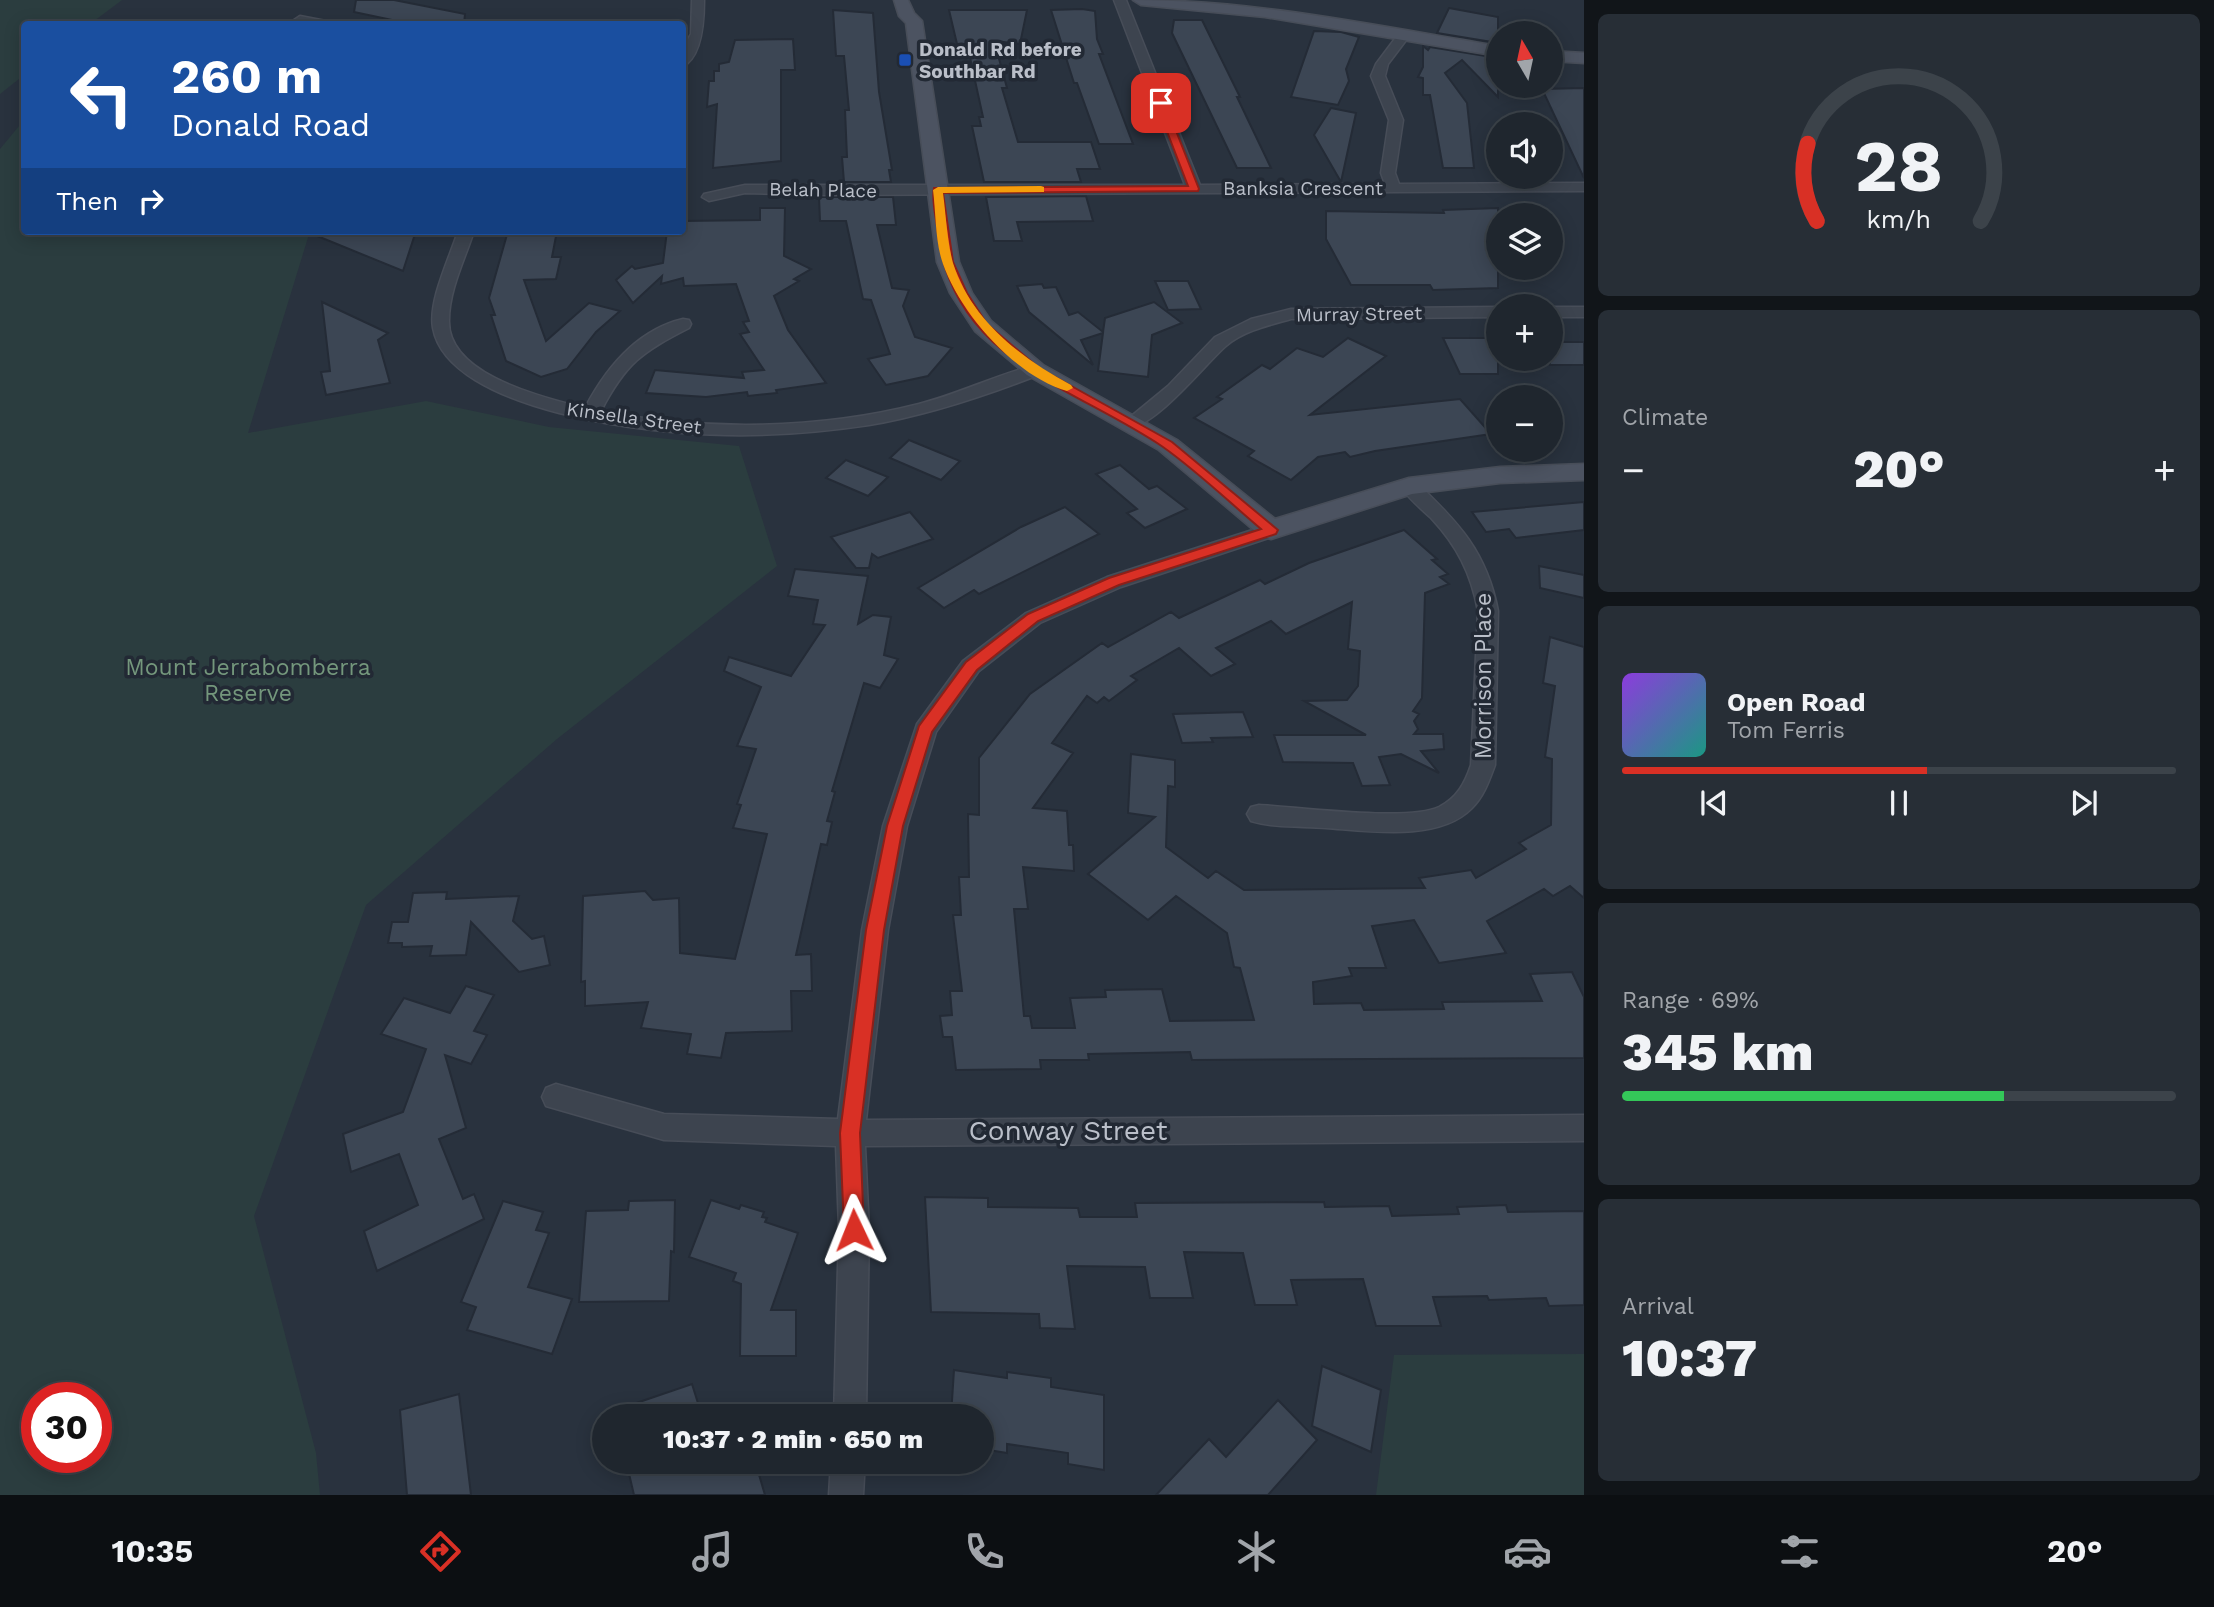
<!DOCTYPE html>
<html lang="en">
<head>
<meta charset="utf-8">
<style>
  :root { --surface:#1f262e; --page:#272e36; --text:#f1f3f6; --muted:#a1a5aa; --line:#3c434a; --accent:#d93025 }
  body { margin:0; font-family:"Work Sans",sans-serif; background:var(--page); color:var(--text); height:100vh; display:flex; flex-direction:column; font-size:26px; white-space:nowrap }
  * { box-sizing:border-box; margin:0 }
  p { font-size:23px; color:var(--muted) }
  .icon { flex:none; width:38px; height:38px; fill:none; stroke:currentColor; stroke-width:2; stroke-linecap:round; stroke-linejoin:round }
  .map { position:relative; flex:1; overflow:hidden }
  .drawer { display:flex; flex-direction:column; gap:14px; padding:14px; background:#111519; width:630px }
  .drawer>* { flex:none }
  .banner { position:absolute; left:21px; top:21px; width:665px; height:214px; border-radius:7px; box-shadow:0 4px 18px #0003,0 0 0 2px var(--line); background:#1a4fa0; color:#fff; overflow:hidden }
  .needle { width:46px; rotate:351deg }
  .buttons { position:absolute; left:1486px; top:21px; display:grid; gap:14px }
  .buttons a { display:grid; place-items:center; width:77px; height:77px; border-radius:50%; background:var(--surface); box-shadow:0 4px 18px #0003,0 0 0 2px var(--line); font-size:35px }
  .speed { position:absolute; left:21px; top:1382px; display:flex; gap:14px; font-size:35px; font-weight:700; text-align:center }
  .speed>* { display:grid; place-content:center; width:91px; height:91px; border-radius:50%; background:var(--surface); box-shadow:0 4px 18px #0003,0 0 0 2px var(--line); line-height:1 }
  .speed .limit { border:10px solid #d22; background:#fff; color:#111 }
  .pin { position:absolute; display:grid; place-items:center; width:60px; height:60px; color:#fff; margin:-30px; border-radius:14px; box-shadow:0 4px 10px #0006 }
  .me { position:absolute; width:77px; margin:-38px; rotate:358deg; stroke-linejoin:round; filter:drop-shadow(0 0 5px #0008) }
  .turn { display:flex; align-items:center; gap:24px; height:147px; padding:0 35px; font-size:32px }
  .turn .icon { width:91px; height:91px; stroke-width:2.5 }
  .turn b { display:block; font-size:49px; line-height:60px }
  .then { display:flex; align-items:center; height:66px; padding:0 35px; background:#0003; gap:14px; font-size:26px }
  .big { font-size:52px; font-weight:800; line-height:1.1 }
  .drawer .tile { flex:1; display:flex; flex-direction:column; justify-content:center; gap:10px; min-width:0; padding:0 24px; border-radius:10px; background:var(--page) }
  .drawer .dial { align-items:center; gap:0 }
  .dial svg { height:182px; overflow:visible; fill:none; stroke:var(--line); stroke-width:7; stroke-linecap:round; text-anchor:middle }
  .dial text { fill:var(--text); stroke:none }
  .song { display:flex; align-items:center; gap:21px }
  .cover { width:84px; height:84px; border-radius:10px; background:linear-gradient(135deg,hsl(270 70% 55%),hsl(170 70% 35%)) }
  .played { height:7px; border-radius:4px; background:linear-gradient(90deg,var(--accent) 55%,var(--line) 55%) }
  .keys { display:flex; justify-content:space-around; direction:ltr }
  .heat { display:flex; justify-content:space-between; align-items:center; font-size:38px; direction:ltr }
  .charge { height:10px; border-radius:5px; background:linear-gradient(90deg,#34c759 69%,var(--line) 0) }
  .trip { position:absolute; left:592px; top:1404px; width:402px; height:70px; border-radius:35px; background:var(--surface); box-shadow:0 4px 18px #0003,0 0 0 2px var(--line); font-weight:800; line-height:70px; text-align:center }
  .menu { display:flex; height:112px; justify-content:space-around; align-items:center; background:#0c0f12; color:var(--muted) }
  .menu .icon { width:49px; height:49px }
  .menu .current { color:var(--accent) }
  .menu b { font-size:32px; color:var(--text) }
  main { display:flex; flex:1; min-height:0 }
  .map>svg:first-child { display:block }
</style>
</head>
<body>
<main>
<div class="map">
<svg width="1584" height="1495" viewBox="0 0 1584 1495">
  <rect width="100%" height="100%" fill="#29323e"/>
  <g fill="#2b3d3f" fill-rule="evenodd">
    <path d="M0,0h122l-32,24h-66v51l-24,19z"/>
    <path d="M24,120v111h286l-62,202 178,-32 123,26 190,19 38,120 -220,173 -191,166 -112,311 62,237 4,42h-320v-1346zM37,1398h59v60h-59z"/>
    <path d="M1584,1354v141h-208l18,-140z"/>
  </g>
  <g fill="#3c4654" stroke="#242b36" stroke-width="2">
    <path d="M356,0h38l71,14 -1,10h-53l-57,-12z"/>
    <path d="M1449,8l49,9v26l-61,-10z"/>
    <path d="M1082,9l13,2 2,28 6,15h-4l34,90h-34l-22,-61h-3l-23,-73z"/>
    <path d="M833,10l40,3 6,79 13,78h-3l2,12h-47l-2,-25h5l-2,-47h4l-5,-54h-8z"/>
    <path d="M949,10h78l-7,34 -17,-2 2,13h-7l9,33h-5l16,54h73l9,27h-23l4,13h-97l-12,-56h9l-2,-9h4l-16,-73h-10z"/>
    <path d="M1174,20h28l38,77h-3l34,71h-34l-65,-135z"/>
    <path d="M1314,31l27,1 18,5 -13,32 3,12 -11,24 -47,-8z"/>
    <path d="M793,39l2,31h-14v91l-68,7 4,-64 -10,3 2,-26h5v-10h5v-7l10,-2 6,-22z"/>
    <path d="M1423,46l5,4 2,-3 68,11v39l-36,-37 -17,13 22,30 7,65h-31l-13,-73h-7v-17l-5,-1 5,-10z"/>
    <path d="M1584,88v90l-42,-89z"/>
    <path d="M1331,108l25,5 -15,69 -27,-47z"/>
    <path d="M1086,196l7,25 -76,1 5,19h-28l-8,-44z"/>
    <path d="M819,197h74l3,28h-19l15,63 17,2 -6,16 12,31 37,11 -24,28 -42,9 -18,-26 22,-5 -19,-54 -8,-1 -17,-78h-26z"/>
    <path d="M760,208h25l-1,48 27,13 -17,10 5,2 -25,15 14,34 38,53 -50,7 1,3 -29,3 -1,-4 -41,5 -60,-4 9,-23 89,8 -2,-6 22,-2 -24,-36 9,-2 -6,-10 6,-1 -13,-37 -52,2 -1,-8 -22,6 1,-8 -29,27 -17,-23 16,-14 3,3 28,-6 4,-32h15v-10l78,-1z"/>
    <path d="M1498,208v80l-65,2 -3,-5h-79l-25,-46v-28l118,2 -1,-3z"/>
    <path d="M305,231h111l-13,40z"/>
    <path d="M508,231h49l-5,26h9l-5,22 -32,1 22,61 43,-38 31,8 -24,21 -29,37 -26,8 -35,-16 -15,-46h4l-6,-17z"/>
    <path d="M1155,281h33l13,28 -33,1z"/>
    <path d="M1042,284l2,4 12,-1 13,28 9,-3 25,20 2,-14 49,-16 28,21 -30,12 -4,42 -50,-6 5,-38 -22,7 12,25 -64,-53 -12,-26z"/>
    <path d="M322,302l66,31 -10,7 12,43 -64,12 -5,-23 9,-1z"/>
    <path d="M1348,338l38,18 -76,59 150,-16 31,35 -116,17 -25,6 -5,-5 -27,5 -27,23 -43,-24 6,-5 -60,-33 28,-19 -5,-2 45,-32 8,4 27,-21 26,9z"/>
    <path d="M1443,338h55v36h-38z"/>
    <rect x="1550" y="342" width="34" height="23"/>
    <path d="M909,440l51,21 -19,19 -51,-22z"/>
    <path d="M846,460l42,17 -20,19 -42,-18z"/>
    <path d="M1120,465l29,24 8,-3 30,23 -42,19 -18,-15 10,-4 -41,-35z"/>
    <path d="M1584,502v28l-68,8 -7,-9 -23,3 -14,-20z"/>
    <path d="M1065,507l34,27 -120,60 -5,-4 -30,18 -26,-20 103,-61z"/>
    <path d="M910,512l23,27 -55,19 -6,-4 -3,14h-13l-25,-31z"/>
    <path d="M1404,530l33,29 -5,1 16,14 -8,3 9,7 -24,9 -3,105 -9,13 6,3 -5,7 4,8 -4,5h29l1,15 -23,2 18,22 -38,-19 -22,3 11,28 -28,1 -9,-23 -70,-1 -9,-27h92l-62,-34 43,-1 11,-14 2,-35 -12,-2 4,-47 -66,32 -15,-13 -55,27 19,16 -24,12 -32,-28 -48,28 6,4 -28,21 -5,-4 -7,6 -10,-7 -35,47 21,10 -40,55 34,3 2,34h4l1,26 -51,-4 5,42h-14l10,107h6l2,12h43l-5,-30 36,-1 -1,-7 57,-1 8,32 84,-1 -14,-52 -6,-1 -7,-34 -51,-37 -28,24 -60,-46 67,-57 -27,-4 3,-59 44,6v27l-7,-1 -2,61 42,31 8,-7 28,19 181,-2 -6,-10 52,-8 5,8 50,-29 -7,-6 32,-18 1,-66 -7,-2 10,-71 -12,-3 7,-46 34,10v251l-14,-12 -17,10 -9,-7 -57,32 19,32 -67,10 -25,-43 -42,6 14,42h-37l3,8 -39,6 1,22 47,-1 3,7 80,-1 -2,-7 100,-1 -12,-27 42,-2 12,25v61l-392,2 -2,-8 -102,2 1,6h-49l1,9 -85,1 -4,-33h-9l-3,-21 12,-1 -2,-24h12l-9,-76h8l-2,-38h10l-1,-63 11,1v-57l51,-64 72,-51 6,4 63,-35 8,6 81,-38 5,4 44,-21z"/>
    <path d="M1539,566l45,9v23l-44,-10z"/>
    <path d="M795,569l73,7 -10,48 15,-9 18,2 -7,38 14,4 -18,29 -16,-5 -32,108 3,1 -8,29 5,1 -5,23 -6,-1 -25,111 15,-1 1,37h-21l1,40 -66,2 -5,25 -34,-4 4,-20 -50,-6 7,-26 -63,4v-25l-4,1 2,-86 62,-5 8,9 26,-2 1,55 55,6 32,-125 -34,-6 8,-23 -4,-1 19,-55 -19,-3 24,-59 -37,-16 5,-14 62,19 34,-51 -12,-1 5,-24 -30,-4z"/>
    <path d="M1243,712l10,25 -42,1 2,4 -31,1 -9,-29z"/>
    <path d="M447,892l-1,7 73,-3 -6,25 19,18 12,-3 6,29 -31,7 -48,-50 -5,33 -36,1 2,-10 -30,1v-4h-14l4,-21h16l5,-29z"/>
    <path d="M466,986l28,9 -20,36 13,4 -16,29 -26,-9 21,73 -27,11 24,60 11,-5 10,25 -107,52 -13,-40 54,-26 -19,-51 -48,18 -8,-38 60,-22 23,-63 -45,-15 23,-36 46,15z"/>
    <path d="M925,1197l63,1v9l90,1 2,9h57l-2,-14 189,-1 1,5 64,-1 3,10 67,-2 -2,-7 49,-2 2,7 76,-1v94l-35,1 -3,-8 -57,2 -2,-4 -54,1 8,29h-65l-13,-47 -72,1 6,25h-42l-12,-52 -59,-1 9,46h-43l-5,-31 -78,-1 8,63 -35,-1 -1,-14 -108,-2z"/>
    <path d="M675,1200l-1,52 -3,-1 -2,50 -90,1 7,-91 42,-1 1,-9z"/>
    <path d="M711,1200l28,9 2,-4 23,7 -2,5 5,1 -2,4 33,11 -27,77h25v46h-56l1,-72 -8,-3 3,-8 -47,-16z"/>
    <path d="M503,1201l40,11 -7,18 13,3 -21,54 44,12 -20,55 -85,-24 9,-23 -15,-5z"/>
    <path d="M1322,1366l59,24 -10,62 -59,-26z"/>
    <path d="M954,1370l53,8v-6l44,6v9l53,8v75l-36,-6v-11l-61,-9v9l-25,-4v-33h-31z"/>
    <path d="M692,1384l10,32h-91l-1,-4z"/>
    <path d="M459,1394l12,101h-64l-7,-85z"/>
    <path d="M1278,1400l39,40 -49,55h-112l53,-56 17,18z"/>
    <path d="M626,1461h129l10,34h-131z"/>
  </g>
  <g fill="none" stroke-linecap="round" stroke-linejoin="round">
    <defs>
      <g id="street">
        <path d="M692,0h12c0,19 -1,57 -22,67v-17l9,-16z"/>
        <path d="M1114,0h12l74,185 185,-1 -4,-11 8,-53 -18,-44 5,-12 24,-32 4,-1 6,4 -22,29 -3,12 18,44 -8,53 4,11 185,-1v8l-757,4 -82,-2 -36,8 -7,-4 2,-3 41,-9h440z"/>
        <path d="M300,16l26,5 2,3 -32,-1 -2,-3z"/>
        <path d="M458,231h16c-9,28 -25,59 -25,89 -2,54 90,76 131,87l5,1c21,-40 52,-78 98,-89l6,1 2,4 -2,4c-47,24 -63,35 -88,83 103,20 216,19 318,-7 39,-10 77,-29 116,-39l9,5 -3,4c-56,22 -113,41 -172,51 -47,7 -96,11 -143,10 -69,0 -278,-23 -293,-107 -5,-27 17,-71 25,-97z"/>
        <path d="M1498,307v10l-207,2c-21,6 -48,12 -65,27 -20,17 -75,87 -100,81l-3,-4 45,-37 47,-49 36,-18 40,-10z"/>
        <rect x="1550" y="307" width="34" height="10"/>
        <path d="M1409,480l7,2c42,40 71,70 82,129l-3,154c-6,16 -11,31 -23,43 -33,34 -103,23 -146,20 -24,-2 -52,0 -75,-7l-4,-7 4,-7 8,-2c39,2 148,17 180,2 18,-9 26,-24 32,-42l7,-154c-7,-38 -21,-65 -47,-93 -11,-10 -23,-20 -31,-32z"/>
        <path d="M1271,524l7,1 3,5 -3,5 -157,52 -81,36 -61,48 -43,61 -29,94 -19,104 -22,190 718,-5v26l-719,5 4,83 -3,187h-32l5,-187 -3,-83 -172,-6 -118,-34 -4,-9 4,-9 10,-4 108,30 174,5 24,-189 21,-104 34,-102 46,-63 63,-48 81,-36z"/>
        <path d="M831,1461h34l-2,34h-34z"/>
      </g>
      <g id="secondary">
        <path d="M894,0h14l6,13 8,8 37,241 13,31 19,28 52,44 134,75 98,79 134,-41 91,-11 84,-3v16l-84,3 -88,11 -141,45 -10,-3 -102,-86 -132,-75 -52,-44 -25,-38 -13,-31 -31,-239 -7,-7z"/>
        <path d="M1133,0c123,0 244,26 365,46v10l-233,-39 -124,-12z"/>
        <path d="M1550,51l34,2v10l-34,-2z"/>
      </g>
    </defs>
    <use href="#street" stroke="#474d58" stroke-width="3"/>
    <use href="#secondary" stroke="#474d58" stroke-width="3"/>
    <use href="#street" fill="#3d444f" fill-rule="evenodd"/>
    <use href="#secondary" fill="#4c5361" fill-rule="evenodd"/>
  </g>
  <path fill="#d93025" stroke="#8d1f18" stroke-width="2" d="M1161,100l4,3 34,86 -1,2 -255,2 10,69 14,31 20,31 52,44 133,74 106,88 -2,4 -157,51 -81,36 -61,49 -45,62 -29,94 -19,104 -24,203 4,97 -3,7 -7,3 -7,-3 -3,-7 -4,-97 26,-203 21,-104 32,-100 47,-64 62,-48 81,-36 152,-49c-32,-27 -64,-58 -98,-82 -90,-61 -208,-85 -225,-212 -1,-15 -7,-34 -4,-47l254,-2 -32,-83z"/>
  <path fill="#f59e0b" d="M1041,186l3,1v5l-101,1c3,22 4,48 10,70 18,57 68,95 118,122l2,3 -6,3c-51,-14 -107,-78 -124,-127 -8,-22 -7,-51 -10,-74l5,-3z"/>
  <rect fill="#1a4fb4" stroke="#222934" stroke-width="2.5" x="898" y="53" width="14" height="14" rx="3.5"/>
  <g text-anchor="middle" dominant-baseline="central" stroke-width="7" stroke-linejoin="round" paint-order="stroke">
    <g font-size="19" font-weight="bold" fill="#babfc9" stroke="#222934" text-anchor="start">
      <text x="919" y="49">Donald Rd before<tspan x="919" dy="22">Southbar Rd</tspan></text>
    </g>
    <g font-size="19" fill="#babfc9" stroke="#222934">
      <text x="1303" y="188">Banksia Crescent</text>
      <text transform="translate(823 190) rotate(1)">Belah Place</text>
      <text transform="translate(1359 314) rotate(-1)">Murray Street</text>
      <text transform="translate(634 418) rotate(8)">Kinsella Street</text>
    </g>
    <g font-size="23" fill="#74977c" stroke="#222934">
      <text x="248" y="667">Mount Jerrabomberra<tspan x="248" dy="26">Reserve</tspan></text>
    </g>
    <g font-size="23" fill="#babfc9" stroke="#222934">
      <text transform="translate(1483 676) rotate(-90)">Morrison Place</text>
    </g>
    <g font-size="28" fill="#babfc9" stroke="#222934">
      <text x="1068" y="1130">Conway Street</text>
    </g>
  </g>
</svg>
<div class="buttons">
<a><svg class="needle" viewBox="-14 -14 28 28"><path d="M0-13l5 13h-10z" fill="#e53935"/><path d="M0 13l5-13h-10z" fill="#a1a5aa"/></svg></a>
<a><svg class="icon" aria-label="sound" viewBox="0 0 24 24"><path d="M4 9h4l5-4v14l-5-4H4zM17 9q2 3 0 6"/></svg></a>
<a><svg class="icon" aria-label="layers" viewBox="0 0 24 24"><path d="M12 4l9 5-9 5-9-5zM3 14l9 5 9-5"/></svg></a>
<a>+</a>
<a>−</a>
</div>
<div class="speed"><div class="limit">30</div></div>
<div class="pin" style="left:1161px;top:103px;background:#d93025"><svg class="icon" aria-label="arrive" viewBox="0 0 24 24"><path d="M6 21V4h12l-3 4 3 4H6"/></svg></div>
<svg class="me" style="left:854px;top:1230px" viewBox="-20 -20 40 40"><path d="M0-17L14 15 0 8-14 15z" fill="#d93025" stroke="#fff" stroke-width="4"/></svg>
<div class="trip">10:37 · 2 min · 650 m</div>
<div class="banner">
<div class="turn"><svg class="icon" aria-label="left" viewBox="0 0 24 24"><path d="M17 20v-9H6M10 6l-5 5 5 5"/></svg><div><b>260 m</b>Donald Road</div></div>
<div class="then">Then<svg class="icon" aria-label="right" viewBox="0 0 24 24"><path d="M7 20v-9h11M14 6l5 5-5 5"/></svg></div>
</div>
</div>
<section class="drawer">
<div class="tile dial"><svg viewBox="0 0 100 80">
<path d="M14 69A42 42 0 1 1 86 69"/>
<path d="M14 69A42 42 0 0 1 10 35" stroke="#d93025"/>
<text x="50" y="56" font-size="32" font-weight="700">28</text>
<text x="50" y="72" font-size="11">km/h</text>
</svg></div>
<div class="tile"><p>Climate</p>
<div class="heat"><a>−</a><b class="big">20°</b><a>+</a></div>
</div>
<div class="tile">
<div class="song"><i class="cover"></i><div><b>Open Road</b><p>Tom Ferris</p></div></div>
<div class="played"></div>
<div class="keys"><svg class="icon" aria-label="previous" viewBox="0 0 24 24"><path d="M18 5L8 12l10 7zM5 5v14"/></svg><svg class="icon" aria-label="pause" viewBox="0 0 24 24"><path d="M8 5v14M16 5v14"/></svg><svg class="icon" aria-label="next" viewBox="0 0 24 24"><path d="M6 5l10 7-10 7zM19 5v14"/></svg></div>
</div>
<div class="tile"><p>Range · 69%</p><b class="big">345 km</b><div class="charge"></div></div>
<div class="tile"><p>Arrival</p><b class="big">10:37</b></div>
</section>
</main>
<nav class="menu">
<b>10:35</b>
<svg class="icon current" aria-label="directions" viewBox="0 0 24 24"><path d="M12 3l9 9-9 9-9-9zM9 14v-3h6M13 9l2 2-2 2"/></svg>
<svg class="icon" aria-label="music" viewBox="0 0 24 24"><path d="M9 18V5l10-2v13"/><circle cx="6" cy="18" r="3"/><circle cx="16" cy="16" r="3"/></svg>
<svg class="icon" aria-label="phone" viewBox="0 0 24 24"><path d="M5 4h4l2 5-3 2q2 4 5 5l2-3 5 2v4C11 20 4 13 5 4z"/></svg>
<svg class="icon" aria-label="climate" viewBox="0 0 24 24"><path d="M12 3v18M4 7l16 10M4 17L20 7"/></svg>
<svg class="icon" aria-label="car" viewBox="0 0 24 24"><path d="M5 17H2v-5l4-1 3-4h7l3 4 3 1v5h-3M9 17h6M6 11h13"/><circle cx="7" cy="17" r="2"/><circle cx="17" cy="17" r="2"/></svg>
<svg class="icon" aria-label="filters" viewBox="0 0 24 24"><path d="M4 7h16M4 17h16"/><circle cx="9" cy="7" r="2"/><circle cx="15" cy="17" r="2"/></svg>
<b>20°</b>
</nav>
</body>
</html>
